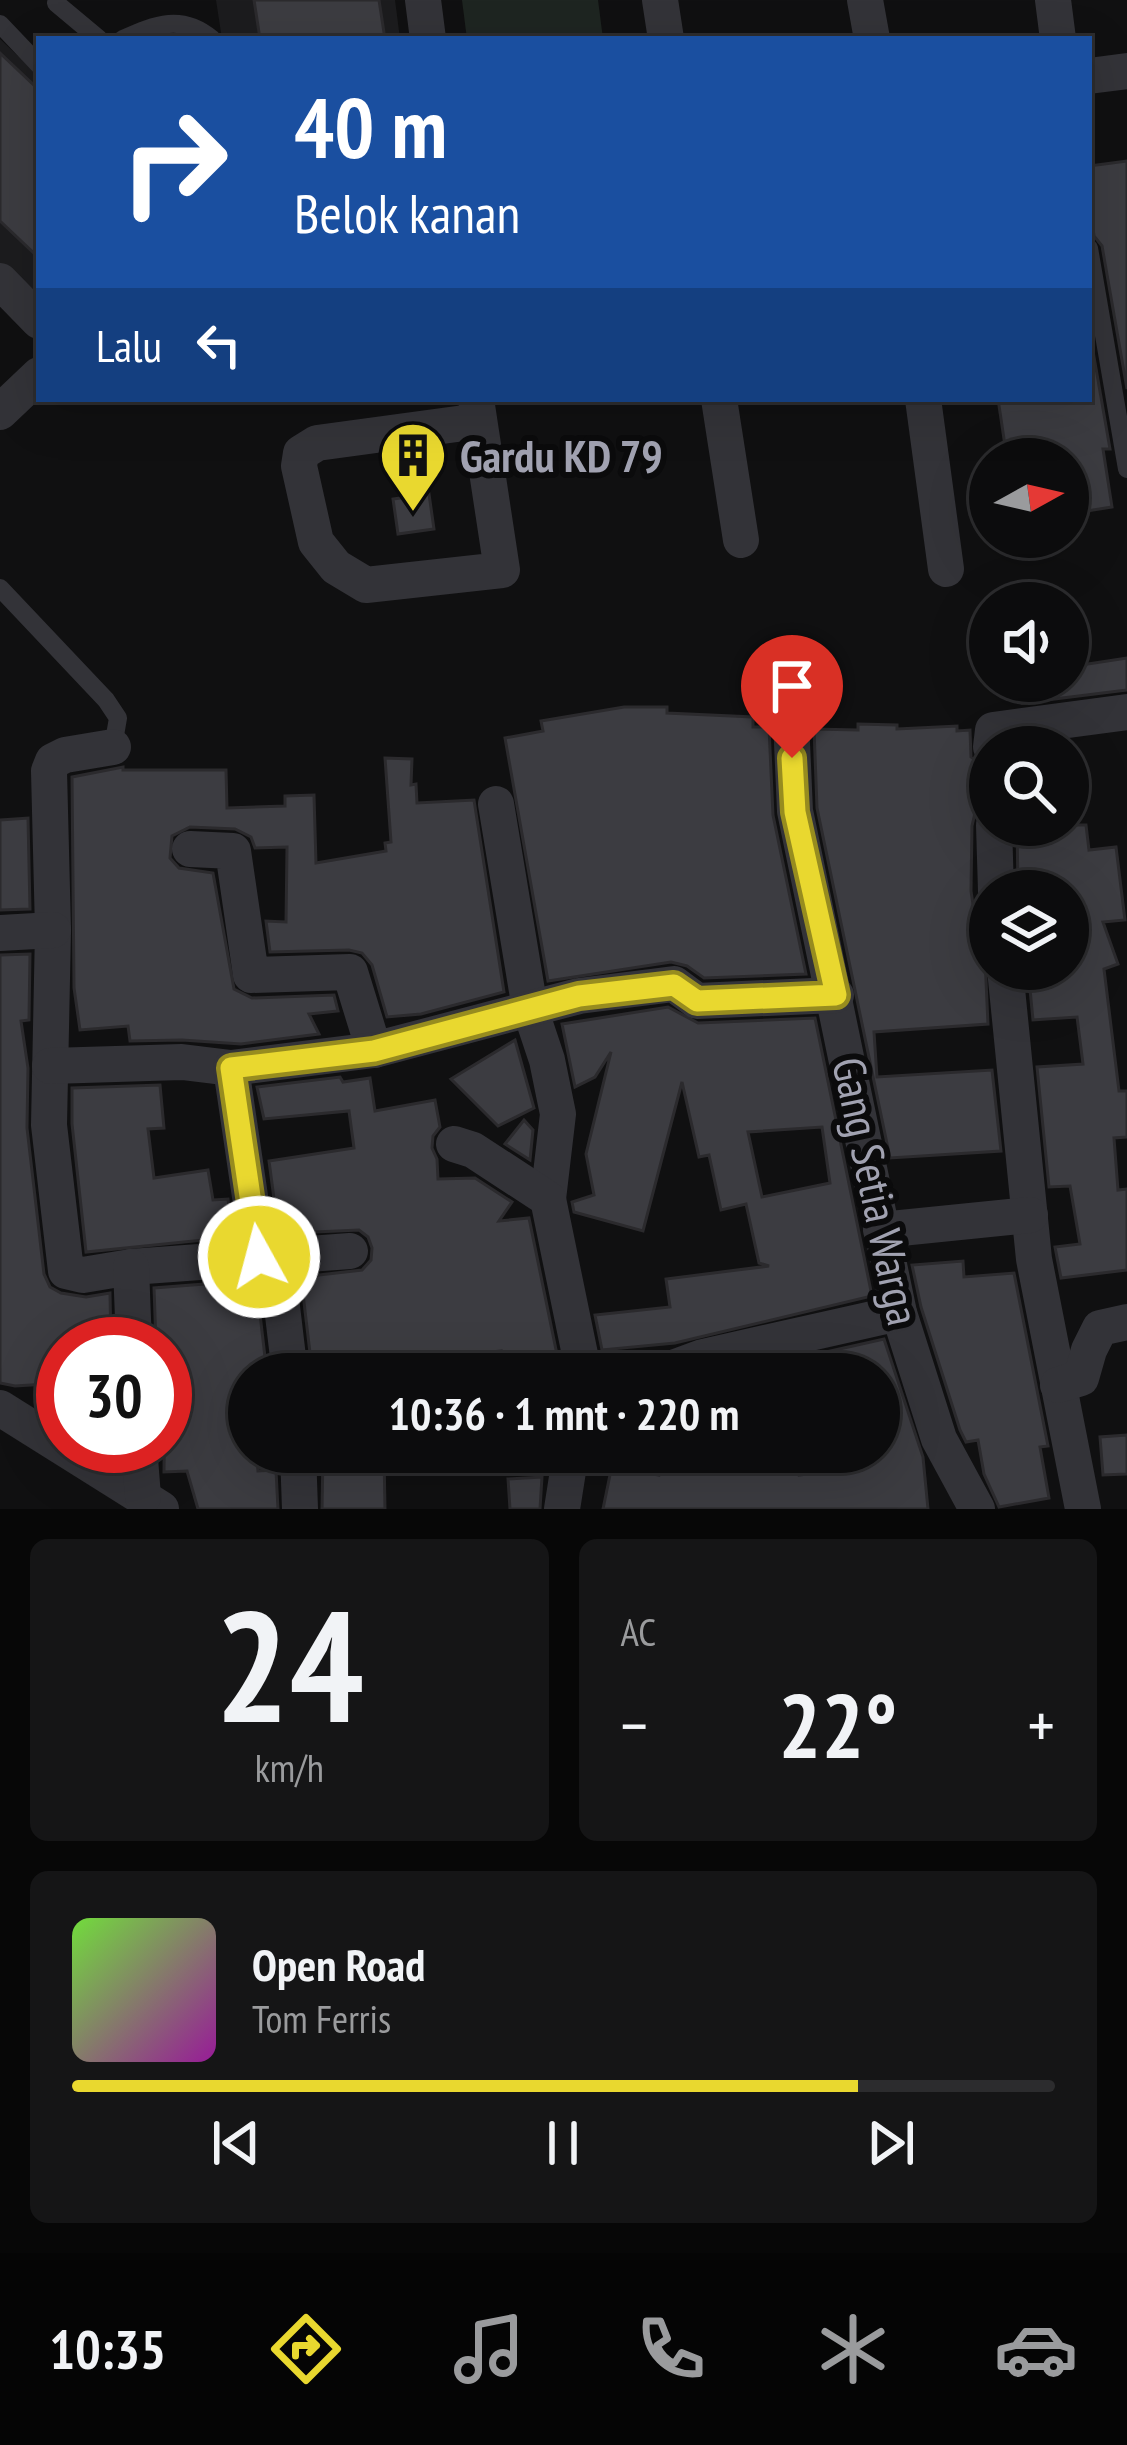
<!DOCTYPE html>
<html lang="id">
<head>
<meta charset="utf-8">
<style>
  :root { --surface:#0c0c0d; --page:#151516; --text:#f1f3f6; --muted:#9a9b9d; --line:#2c2c2e; --accent:#e9d82f }
  body { margin:0; font-family:"PT Sans Narrow",sans-serif; background:var(--page); color:var(--text); height:100vh; display:flex; flex-direction:column; font-size:45px; white-space:nowrap }
  * { box-sizing:border-box; margin:0 }
  p { font-size:39px; color:var(--muted) }
  .icon { flex:none; width:66px; height:66px; fill:none; stroke:currentColor; stroke-width:2; stroke-linecap:round; stroke-linejoin:round }
  .map { position:relative; height:1509px; overflow:hidden }
  .details { display:flex; flex-direction:column; gap:30px; padding:30px; background:#070707; flex:1 }
  .details>* { flex:none }
  .hud { position:absolute; left:36px; top:36px; width:1056px; height:366px; border-radius:0px; box-shadow:0 12px 48px #0002,0 0 0 3px var(--line); background:#1a4fa0; color:#fff; overflow:hidden }
  .needle { width:78px; rotate:82deg }
  .tools { position:absolute; left:969px; top:438px; display:grid; gap:24px }
  .tools a { display:grid; place-items:center; width:120px; height:120px; border-radius:50%; background:var(--surface); box-shadow:0 12px 48px #0002,0 0 0 3px var(--line); font-size:60px }
  .speed { position:absolute; left:36px; top:1317px; display:flex; gap:24px; font-size:60px; font-weight:700; text-align:center }
  .speed>* { display:grid; place-content:center; width:156px; height:156px; border-radius:50%; background:var(--surface); box-shadow:0 12px 48px #0002,0 0 0 3px var(--line); line-height:1 }
  .speed .limit { border:18px solid #d22; background:#fff; color:#111 }
  .pin { position:absolute; display:grid; place-items:center; width:102px; height:102px; color:#fff; margin:-123px -51px; border-radius:50% 50% 50% 0; rotate:-45deg; box-shadow:0 0 12px #0007 }
  .pin .icon { rotate:45deg }
  .me { position:absolute; width:132px; margin:-66px; rotate:353deg; stroke-linejoin:round; filter:drop-shadow(0 0 9px #0008) }
  .turn { display:flex; align-items:center; gap:42px; height:252px; padding:0 60px; font-size:54px }
  .turn .icon { width:156px; height:156px; stroke-width:2.5 }
  .turn b { display:block; font-size:84px; line-height:102px }
  .then { display:flex; align-items:center; height:114px; padding:0 60px; background:#0003; gap:24px; font-size:45px }
  .big { font-size:90px; font-weight:800; line-height:1.1 }
  .details .widget { flex:1; display:flex; flex-direction:column; justify-content:center; gap:18px; min-width:0; padding:0 42px; border-radius:18px; background:var(--page) }
  .details .dial { align-items:center; gap:0 }
  .dial b { font-size:156px; line-height:1 }
  .song { display:flex; align-items:center; gap:36px }
  .cover { width:144px; height:144px; border-radius:18px; background:linear-gradient(135deg,hsl(100 70% 55%),hsl(300 70% 35%)) }
  .played { height:12px; border-radius:6px; background:linear-gradient(90deg,var(--accent) 80%,var(--line) 80%) }
  .keys { display:flex; justify-content:space-around; direction:ltr }
  .heat { display:flex; justify-content:space-between; align-items:center; font-size:66px; direction:ltr }
  .details .tiles { flex:1; display:grid; gap:30px; grid-template-columns:1fr 1fr }
  .widget:last-child { grid-column:span 2 }
  .trip { position:absolute; left:228px; top:1353px; width:672px; height:120px; border-radius:60px; background:var(--surface); box-shadow:0 12px 48px #0002,0 0 0 3px var(--line); font-weight:800; line-height:120px; text-align:center }
  .tab-bar { display:flex; height:192px; justify-content:space-around; align-items:center; background:#050505; color:var(--muted) }
  .tab-bar .icon { width:84px; height:84px }
  .tab-bar .on { color:var(--accent) }
  .tab-bar b { font-size:54px; color:var(--text) }
  .map>svg:first-child { display:block }
</style>
</head>
<body>
<div class="map">
<svg width="1127" height="1509" viewBox="0 0 1127 1509">
  <rect width="100%" height="100%" fill="#101011"/>
  <g fill="#1c1c1e">
    <path d="M216,0h179l5,39h-178z"/>
    <path d="M0,39l39,37v230l-39,-40z"/>
  </g>
  <path fill="#1e2521" d="M462,0h136l5,39h-136z"/>
  <g fill="#3c3c41" stroke="#2b2a2d" stroke-width="3" fill-rule="evenodd">
    <path d="M254,0h125l6,39h-125z"/>
    <path d="M0,53l39,37v168l-39,-37z"/>
    <path d="M1127,161v228l-25,-143 -8,-10 -5,-38v-32z"/>
    <path d="M1089,328l21,121h-7l9,58 -44,7v-55h-61l-9,-60h91z"/>
    <path d="M429,494l5,35 -36,5 -5,-35z"/>
    <path d="M1127,658v32l-105,13 -4,-22h50v-14z"/>
    <path d="M624,707h43v6l86,4v10h16l4,88 33,159 -102,4 -17,-12 -16,-4 -123,19 -43,-243 38,-7 -2,-10z"/>
    <path d="M858,724l39,1v4l60,-3v5l13,-1 1,27 18,12 1,34 -15,10 -3,13 -1,65 10,68h4l3,65 -114,8 3,45 115,-7 9,81 -111,7 -73,-350 -3,-79 44,1z"/>
    <path d="M385,758l27,1 -1,26 5,-1 1,19 57,-3 30,192 -83,22 -34,3 -15,-52 -10,-12 -13,-3 -79,2 -4,-31 20,1 1,-75 -32,1 -4,-11 -16,-8 -45,-2 -18,9 -2,22 9,10 34,5 21,116 18,9 82,-3 4,16 -29,3 10,20 -78,10 -59,-4 -52,1 -2,-15 -48,4 -6,-42 -2,-211 51,-10v3h103l1,38 58,-2v-10l29,-1 2,68 70,-12 -1,-8 6,-1z"/>
    <path d="M28,818l2,91 -30,1v-90z"/>
    <path d="M1017,825h69l3,25 27,-3 9,73 -22,2 15,42 -14,5 15,122h8v46l-13,1 4,52 9,-1v81l-66,8 -6,-31 25,-3 -10,-58 -21,1 -12,-120 46,-3 -6,-47 -44,3 -5,-51h40v-78h-50z"/>
    <path d="M30,954l-1,66 -8,1 7,47 -1,60 17,146 6,13 11,6 25,4 24,-4 1,51h-48v39l-48,3 -15,-3v-428z"/>
    <path d="M668,1007l30,16 117,-5 57,278 -197,47 -73,7 -7,-35 75,-8 -4,-28 103,-13 -10,-3 -13,-59 -25,6 -12,-55 -10,2 -17,-75 -39,149 -69,-19 -2,-10 22,-7 -8,-41 25,-102 -16,25 -20,10 -13,-63zM822,1127l8,56 -68,14 -14,-65z"/>
    <path d="M515,1040l19,68 -36,18 -47,-47z"/>
    <path d="M340,1077l3,5 27,-4 5,33 60,-11 5,27 -7,9 -1,12 5,11 1,20 37,-1 37,24 -13,19 30,-3 32,156h-62l2,-23 -54,6v15l-49,2v-9l-86,5 -11,-93 61,-7 9,-10 1,-12 -4,-11 -9,-7 -66,3 -17,-19 -7,-53 85,-13 -5,-37 -85,8 -7,-32z"/>
    <path d="M160,1085l4,43 -16,1 6,49 54,-8 5,30 15,-1 5,38 -147,15 -14,-128v-36z"/>
    <path d="M524,1120l9,10 -3,30 -25,-16z"/>
    <path d="M963,1261l1,16 50,-4 34,173 -8,1 9,51 -50,9 -15,-33 -6,-34 -12,2 -6,-12 -39,-123 -9,-42z"/>
    <path d="M256,1280l11,94h-18v84l8,-1 1,14 18,-1 2,39h-80l-11,-38 -23,1 1,-128h-9l-2,-56z"/>
    <path d="M884,1339l39,118 5,52h-325l9,-44 46,10 -8,-23h140l9,23 61,-8 -1,-15h20v-78h-109l-2,-9z"/>
    <path d="M1127,1435v39l-24,1 -3,-38z"/>
    <path d="M323,1452h61l1,57h-63z"/>
    <path d="M542,1477l-2,32h-30l-2,-30z"/>
  </g>
  <g fill="none" stroke-linecap="round" stroke-linejoin="round">
    <g stroke="#333338" stroke-width="18">
      <path d="M56,3l43,36"/>
      <path d="M0,24l39,41"/>
      <path d="M123,39c33,-15 59,-25 89,0"/>
      <path d="M1089,248l38,221"/>
      <path d="M0,588l106,112 12,18 -5,29"/>
    </g>
    <g stroke="#333338" stroke-width="36">
      <path d="M423,0l5,39"/>
      <path d="M660,0l6,39"/>
      <path d="M865,0l7,39"/>
      <path d="M1053,0l5,39"/>
      <path d="M1089,76l38,-5"/>
      <path d="M0,281l39,40"/>
      <path d="M476,399l26,171 -136,15 -30,-18 -20,-25 -17,-76 2,-13 16,-10 162,-22"/>
      <path d="M719,399l22,141"/>
      <path d="M923,399l23,170"/>
      <path d="M0,412l39,-37"/>
      <path d="M791,720l4,91 104,502 40,126 38,70"/>
      <path d="M113,747l-48,8 -12,6 -4,10 4,159 -4,195 17,146 17,4 48,-8 219,-16"/>
      <path d="M991,747l2,-17 134,-18"/>
      <path d="M496,804l34,205 17,51 11,54 -10,85"/>
      <path d="M994,825l2,66"/>
      <path d="M190,849l43,2 18,124 99,-3 24,78 205,-54 95,-12 23,17 139,-6"/>
      <path d="M0,933l53,-3"/>
      <path d="M1005,969l29,290 49,250"/>
      <path d="M50,1066l132,-4 49,6 143,-18"/>
      <path d="M231,1068l28,189"/>
      <path d="M454,1144l19,6 75,49 36,175"/>
      <path d="M881,1230l149,-15"/>
      <path d="M276,1256l14,118"/>
      <path d="M131,1267l3,77"/>
      <path d="M657,1374l46,-17 196,-44"/>
      <path d="M1058,1385l23,-7 8,-28 11,-22 27,-6"/>
      <path d="M0,1408l161,101"/>
      <path d="M139,1446l4,51"/>
      <path d="M298,1452l2,57"/>
      <path d="M562,1509l9,-57"/>
    </g>
  </g>
  <g fill="none" stroke-linecap="round" stroke-linejoin="round">
    <defs>
      <path id="route" d="M259,1257l-28,-189 143,-17 205,-55 95,-11 23,16 139,-6 -41,-183 -3,-54"/>
    </defs>
    <use href="#route" stroke="#978c1f" stroke-width="30"/>
    <use href="#route" stroke="#e9d82f" stroke-width="21"/>
  </g>
  <defs>
    <symbol id="building-pin" viewBox="-11 -11 22 30"><path d="M0 17L-7.5 6A9.5 9.5 0 1 1 7.5 6Z" fill="#e9d82f" stroke="#0b0b0c"/><path d="M-4-6H4V6H1V3H-1V6H-4ZM-2.5-4.3h1.7v1.8h-1.7ZM.8-4.3h1.7v1.8H.8ZM-2.5-1h1.7V.8h-1.7ZM.8-1h1.7V.8H.8Z" fill="#111"/></symbol>
  </defs>
  <g fill-rule="evenodd">
    <use href="#building-pin" x="375" y="417" width="76" height="104"/>
  </g>
  <g text-anchor="middle" dominant-baseline="central" stroke-width="12" stroke-linejoin="round" paint-order="stroke">
    <g font-size="45" font-weight="bold" fill="#a1a2b1" stroke="#0b0b0c" text-anchor="start">
      <text x="460" y="455">Gardu KD 79</text>
    </g>
    <g font-size="45" fill="#a1a2b1" stroke="#0b0b0c">
      <text transform="translate(877 1191) rotate(78)">Gang Setia Warga</text>
    </g>
  </g>
</svg>
<div class="tools">
<a><svg class="needle" viewBox="-14 -14 28 28"><path d="M0-13l5 13h-10z" fill="#e53935"/><path d="M0 13l5-13h-10z" fill="#9a9b9d"/></svg></a>
<a><svg class="icon" aria-label="sound" viewBox="0 0 24 24"><path d="M4 9h4l5-4v14l-5-4H4zM17 9q2 3 0 6"/></svg></a>
<a><svg class="icon" aria-label="search" viewBox="0 0 24 24"><circle cx="10" cy="10" r="6"/><path d="M15 15l6 6"/></svg></a>
<a><svg class="icon" aria-label="layers" viewBox="0 0 24 24"><path d="M12 4l9 5-9 5-9-5zM3 14l9 5 9-5"/></svg></a>
</div>
<div class="speed"><div class="limit">30</div></div>
<div class="pin" style="left:792px;top:758px;background:#d93025"><svg class="icon" aria-label="arrive" viewBox="0 0 24 24"><path d="M6 21V4h12l-3 4 3 4H6"/></svg></div>
<svg class="me" style="left:259px;top:1257px" viewBox="-20 -20 40 40"><circle r="17" fill="#e9d82f" stroke="#fff" stroke-width="3"/><path d="M0-11L8 9 0 5-8 9z" fill="#fff"/></svg>
<div class="trip">10:36 · 1 mnt · 220 m</div>
<div class="hud">
<div class="turn"><svg class="icon" aria-label="right" viewBox="0 0 24 24"><path d="M7 20v-9h11M14 6l5 5-5 5"/></svg><div><b>40 m</b>Belok kanan</div></div>
<div class="then">Lalu<svg class="icon" aria-label="left" viewBox="0 0 24 24"><path d="M17 20v-9H6M10 6l-5 5 5 5"/></svg></div>
</div>
</div>
<section class="details">
<div class="tiles">
<div class="widget dial"><b>24</b><p>km/h</p></div>
<div class="widget"><p>AC</p>
<div class="heat"><a>−</a><b class="big">22°</b><a>+</a></div>
</div>
<div class="widget">
<div class="song"><i class="cover"></i><div><b>Open Road</b><p>Tom Ferris</p></div></div>
<div class="played"></div>
<div class="keys"><svg class="icon" aria-label="previous" viewBox="0 0 24 24"><path d="M18 5L8 12l10 7zM5 5v14"/></svg><svg class="icon" aria-label="pause" viewBox="0 0 24 24"><path d="M8 5v14M16 5v14"/></svg><svg class="icon" aria-label="next" viewBox="0 0 24 24"><path d="M6 5l10 7-10 7zM19 5v14"/></svg></div>
</div>
</div>
</section>
<nav class="tab-bar">
<b>10:35</b>
<svg class="icon on" aria-label="directions" viewBox="0 0 24 24"><path d="M12 3l9 9-9 9-9-9zM9 14v-3h6M13 9l2 2-2 2"/></svg>
<svg class="icon" aria-label="music" viewBox="0 0 24 24"><path d="M9 18V5l10-2v13"/><circle cx="6" cy="18" r="3"/><circle cx="16" cy="16" r="3"/></svg>
<svg class="icon" aria-label="phone" viewBox="0 0 24 24"><path d="M5 4h4l2 5-3 2q2 4 5 5l2-3 5 2v4C11 20 4 13 5 4z"/></svg>
<svg class="icon" aria-label="climate" viewBox="0 0 24 24"><path d="M12 3v18M4 7l16 10M4 17L20 7"/></svg>
<svg class="icon" aria-label="car" viewBox="0 0 24 24"><path d="M5 17H2v-5l4-1 3-4h7l3 4 3 1v5h-3M9 17h6M6 11h13"/><circle cx="7" cy="17" r="2"/><circle cx="17" cy="17" r="2"/></svg>
</nav>
</body>
</html>
